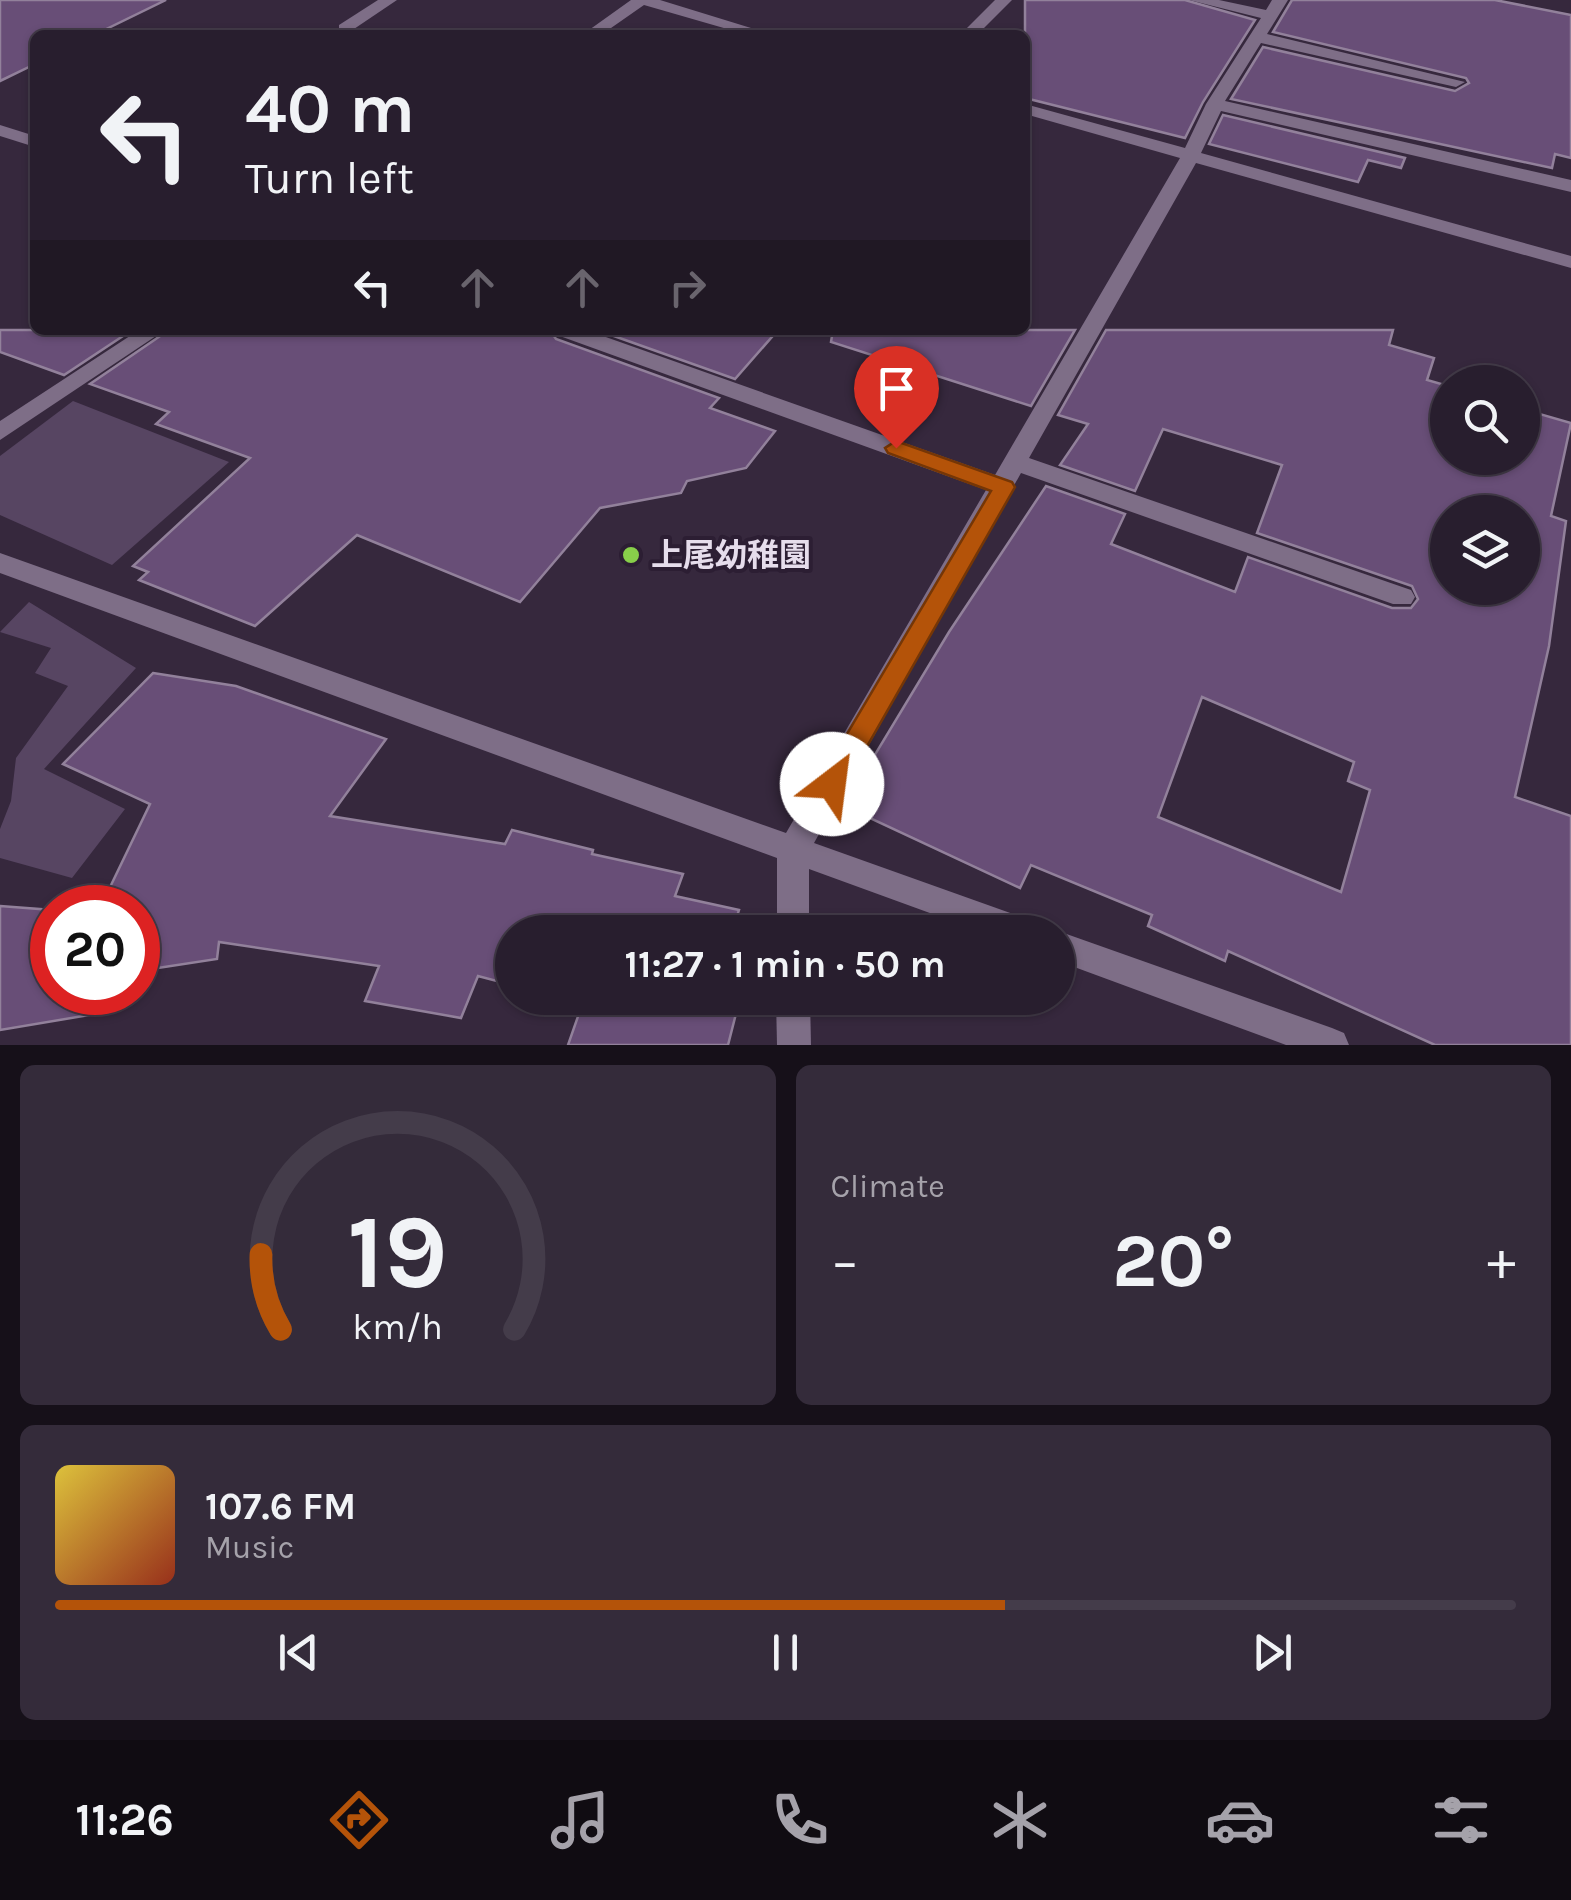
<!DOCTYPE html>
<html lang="en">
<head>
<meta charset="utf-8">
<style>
  :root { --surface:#281e2e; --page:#342b3a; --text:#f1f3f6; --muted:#a5a2aa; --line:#443c4a; --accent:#b45309 }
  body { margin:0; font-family:Karla,"Noto Sans JP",sans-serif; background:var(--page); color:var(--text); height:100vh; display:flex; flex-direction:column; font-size:38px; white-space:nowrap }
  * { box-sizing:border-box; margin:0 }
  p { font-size:32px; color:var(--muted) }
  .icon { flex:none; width:55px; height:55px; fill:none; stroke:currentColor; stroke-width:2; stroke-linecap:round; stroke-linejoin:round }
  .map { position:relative; height:1045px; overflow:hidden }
  .sheet { display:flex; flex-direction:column; gap:20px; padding:20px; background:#161019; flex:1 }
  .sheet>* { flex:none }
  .top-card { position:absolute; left:30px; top:30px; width:1000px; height:305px; border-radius:15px; box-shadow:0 2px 8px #0004,0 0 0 2px var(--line); background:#281e2e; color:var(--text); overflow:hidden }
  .buttons { position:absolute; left:1430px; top:365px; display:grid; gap:20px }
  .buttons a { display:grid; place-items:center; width:110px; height:110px; border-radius:50%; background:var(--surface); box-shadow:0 2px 8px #0004,0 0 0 2px var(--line); font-size:50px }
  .speed { position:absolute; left:30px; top:885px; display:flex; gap:20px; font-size:50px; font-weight:700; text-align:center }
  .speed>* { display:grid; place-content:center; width:130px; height:130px; border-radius:50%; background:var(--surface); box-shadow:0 2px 8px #0004,0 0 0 2px var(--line); line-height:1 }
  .speed .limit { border:15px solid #d22; background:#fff; color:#111 }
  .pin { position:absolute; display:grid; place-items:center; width:85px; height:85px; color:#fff; margin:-102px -42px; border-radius:50% 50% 50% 0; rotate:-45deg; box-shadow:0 0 10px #0007 }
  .pin .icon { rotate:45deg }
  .me { position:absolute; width:110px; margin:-55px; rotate:30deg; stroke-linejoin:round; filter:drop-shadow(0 0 8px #0008) }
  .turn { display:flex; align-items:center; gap:35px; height:210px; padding:0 50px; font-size:45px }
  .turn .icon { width:130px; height:130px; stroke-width:2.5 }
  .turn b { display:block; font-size:70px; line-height:85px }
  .lanes { display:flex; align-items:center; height:95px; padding:0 50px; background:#0003; justify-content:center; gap:50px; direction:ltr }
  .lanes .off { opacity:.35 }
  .big { font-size:75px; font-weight:700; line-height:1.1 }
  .sheet .tile { flex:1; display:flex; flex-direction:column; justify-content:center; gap:15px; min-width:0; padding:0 35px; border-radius:15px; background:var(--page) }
  .sheet .dial { align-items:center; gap:0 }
  .dial svg { height:260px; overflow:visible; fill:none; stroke:var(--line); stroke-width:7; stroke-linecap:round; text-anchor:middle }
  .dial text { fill:var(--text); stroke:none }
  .song { display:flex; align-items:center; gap:30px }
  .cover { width:120px; height:120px; border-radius:15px; background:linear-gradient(135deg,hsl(50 70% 55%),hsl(10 70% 35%)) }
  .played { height:10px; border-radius:5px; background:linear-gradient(90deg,var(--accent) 65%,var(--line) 65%) }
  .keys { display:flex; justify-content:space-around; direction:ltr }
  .heat { display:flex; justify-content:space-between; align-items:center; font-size:55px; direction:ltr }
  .sheet .tiles { flex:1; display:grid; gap:20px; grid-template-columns:1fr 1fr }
  .tile:last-child { grid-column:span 2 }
  .trip { position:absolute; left:495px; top:915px; width:580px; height:100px; border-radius:50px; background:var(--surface); box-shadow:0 2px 8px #0004,0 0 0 2px var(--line); font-weight:700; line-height:100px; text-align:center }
  .dock { display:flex; height:160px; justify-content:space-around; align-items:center; background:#100c12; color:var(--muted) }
  .dock .icon { width:70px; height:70px }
  .dock .current { color:var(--accent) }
  .dock b { font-size:45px; color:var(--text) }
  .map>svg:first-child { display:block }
</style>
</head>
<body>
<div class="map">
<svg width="1571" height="1045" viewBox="0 0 1571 1045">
  <rect width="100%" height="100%" fill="#36283d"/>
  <g fill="#574562">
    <path d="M73,401l156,61 -117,103 -112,-50v-59z"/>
    <path d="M29,602l107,66 -92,101 81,40 -53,69 -72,-20v-29l11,-28 5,-43 52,-72 -33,-13 16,-25 -51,-16z"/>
  </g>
  <g fill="#684e77" stroke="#92819b" stroke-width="2.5" fill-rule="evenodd">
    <path d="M0,0h166l-72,35h-59v29l-35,17z"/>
    <path d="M1025,0h160l70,20 -52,82 -18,36 -160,-40z"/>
    <path d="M1292,0h203l76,15v143l-16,-4 -3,14 -321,-69 32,-52 192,44 14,-8 -3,-5 -193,-46z"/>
    <path d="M1223,115l182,43 -4,10 -33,-8 -10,22 -149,-38z"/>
    <path d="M0,330h132l-68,45 -64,-23z"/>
    <path d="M169,330h381l6,9 163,59 -9,10 65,23 -29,37 -59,13 -6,12 -81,15 -80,94 -163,-67 -102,91 -116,-46 9,-8 -15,-6 117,-108 -94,-34 13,-12 -79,-28z"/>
    <path d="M597,330h181l-43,49z"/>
    <path d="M833,330h242l-44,76 -200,-64z"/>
    <path d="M1106,330h287l-4,15 45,13 -7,22 21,6v72h74v-49l49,14 -20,93 15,5 -17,125 -34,151 56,19v229h-136l-207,-94 -3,10 -77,-35 4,-11 -121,-50 -11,23 -176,-82 105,-174 97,-146 79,28 -14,30 124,48 13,-35 144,51h19l7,-9 -6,-13 -155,-53 25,-68 -119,-36 -28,62 -75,-26 28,-41 -30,-9zM1448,512h74v76h-74zM1202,697l152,65 -6,19 22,9 -29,102 -183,-75z"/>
    <path d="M153,673l83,13 150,53 -56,77 175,28 7,-14 81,20 -1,4 91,20 -8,22 64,14 -7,22h-220v53l-34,-9 -17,42 -96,-17 14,-35 -160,-24 -2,17 -79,12v-63h-38l50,-104 -87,-40z"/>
    <path d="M0,906l52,4v82h59l-4,20 -107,18z"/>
    <path d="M555,998h185l-12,47h-160l14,-40z"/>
  </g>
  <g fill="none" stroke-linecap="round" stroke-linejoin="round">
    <g fill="#7e6e87" fill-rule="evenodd">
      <path d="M378,0h19l-46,31h-12v-6z"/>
      <path d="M631,0h29l114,35h-26l-104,-30 -43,30h-19z"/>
      <path d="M995,0h17l-35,35h-17z"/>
      <path d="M1189,0h30l47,10 6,-10h16l-21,34 198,48 -9,5 -195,-44 -36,58 346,79v12l-350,-81 -20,42 370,103v12l-375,-105 -167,295 382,132 4,7 -4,7h-18l-372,-131 -207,370 219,78 5,11h-56l-173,-63v63h-32v-74l-777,-285v-20l786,280 200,-343 -429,-155 -3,-5h32l409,145 185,-317 -155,-44v-10l160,44 21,-44 55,-86z"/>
      <path d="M0,125l35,11v11l-35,-11z"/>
      <path d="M139,330h26l-165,110v-19z"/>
      <path d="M1058,931l274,97 12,5 5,12h-63l-228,-84v-29h-5z"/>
      <path d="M776,998h34l1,47h-34z"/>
    </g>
  </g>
  <path fill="#b45309" stroke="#753606" stroke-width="2.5" d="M896,441l116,41 3,5 -174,305 -9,3 -10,-3 -4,-8 4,-8 169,-285 -103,-38 -3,-5z"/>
  <circle fill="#88cf4a" stroke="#2c1e33" stroke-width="4" cx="631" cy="555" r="10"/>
  <g text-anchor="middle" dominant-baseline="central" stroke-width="8" stroke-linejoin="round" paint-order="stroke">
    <g font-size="32" font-weight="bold" fill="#e6ddec" stroke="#2c1e33" text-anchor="start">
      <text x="651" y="555">上尾幼稚園</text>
    </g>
  </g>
</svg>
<div class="buttons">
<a><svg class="icon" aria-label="search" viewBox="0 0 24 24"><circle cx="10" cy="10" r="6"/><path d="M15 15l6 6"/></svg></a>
<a><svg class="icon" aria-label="layers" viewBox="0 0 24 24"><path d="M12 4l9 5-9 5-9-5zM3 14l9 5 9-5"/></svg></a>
</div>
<div class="speed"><div class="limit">20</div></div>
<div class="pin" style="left:896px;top:448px;background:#d93025"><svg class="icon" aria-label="arrive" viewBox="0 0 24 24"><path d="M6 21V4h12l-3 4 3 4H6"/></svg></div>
<svg class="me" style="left:832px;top:784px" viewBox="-20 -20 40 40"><circle r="19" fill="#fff"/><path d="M0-13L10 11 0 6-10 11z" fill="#b45309"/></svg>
<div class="trip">11:27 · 1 min · 50 m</div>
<div class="top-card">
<div class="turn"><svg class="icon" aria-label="left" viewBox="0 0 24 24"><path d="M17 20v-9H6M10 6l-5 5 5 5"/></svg><div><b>40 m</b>Turn left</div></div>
<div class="lanes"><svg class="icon" aria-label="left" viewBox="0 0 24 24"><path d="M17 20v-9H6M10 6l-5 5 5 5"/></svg><svg class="icon off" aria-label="ahead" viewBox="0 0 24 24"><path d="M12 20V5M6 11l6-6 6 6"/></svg><svg class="icon off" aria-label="ahead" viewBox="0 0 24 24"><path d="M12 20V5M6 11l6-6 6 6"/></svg><svg class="icon off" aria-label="right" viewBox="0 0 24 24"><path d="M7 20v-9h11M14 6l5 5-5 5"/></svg></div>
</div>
</div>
<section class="sheet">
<div class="tiles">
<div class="tile dial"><svg viewBox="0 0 100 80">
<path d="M14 69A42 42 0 1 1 86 69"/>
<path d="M14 69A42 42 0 0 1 8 46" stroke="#b45309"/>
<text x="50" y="56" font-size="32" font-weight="700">19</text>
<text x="50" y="72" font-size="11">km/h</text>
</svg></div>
<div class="tile"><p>Climate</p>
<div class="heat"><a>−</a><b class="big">20°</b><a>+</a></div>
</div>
<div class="tile">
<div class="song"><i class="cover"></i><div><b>107.6 FM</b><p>Music</p></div></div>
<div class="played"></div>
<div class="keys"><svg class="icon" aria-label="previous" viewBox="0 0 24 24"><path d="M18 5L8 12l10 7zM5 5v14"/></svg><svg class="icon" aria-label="pause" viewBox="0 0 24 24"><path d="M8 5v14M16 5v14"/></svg><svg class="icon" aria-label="next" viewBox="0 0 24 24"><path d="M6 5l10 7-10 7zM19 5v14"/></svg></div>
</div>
</div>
</section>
<nav class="dock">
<b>11:26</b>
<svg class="icon current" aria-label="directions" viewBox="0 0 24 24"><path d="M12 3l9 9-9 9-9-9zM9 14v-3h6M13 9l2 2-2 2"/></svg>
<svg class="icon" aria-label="music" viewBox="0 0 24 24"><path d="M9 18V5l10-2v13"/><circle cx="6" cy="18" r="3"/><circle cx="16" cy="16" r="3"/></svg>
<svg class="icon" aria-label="phone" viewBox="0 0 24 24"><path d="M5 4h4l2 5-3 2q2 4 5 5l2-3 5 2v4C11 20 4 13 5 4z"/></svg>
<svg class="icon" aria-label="climate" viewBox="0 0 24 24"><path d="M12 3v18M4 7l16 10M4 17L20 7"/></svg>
<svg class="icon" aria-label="car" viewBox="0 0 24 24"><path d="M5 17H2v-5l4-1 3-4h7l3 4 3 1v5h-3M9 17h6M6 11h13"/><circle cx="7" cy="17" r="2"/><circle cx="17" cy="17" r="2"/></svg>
<svg class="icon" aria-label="filters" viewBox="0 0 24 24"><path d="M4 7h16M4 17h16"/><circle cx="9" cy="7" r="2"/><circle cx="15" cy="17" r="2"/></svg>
</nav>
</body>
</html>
